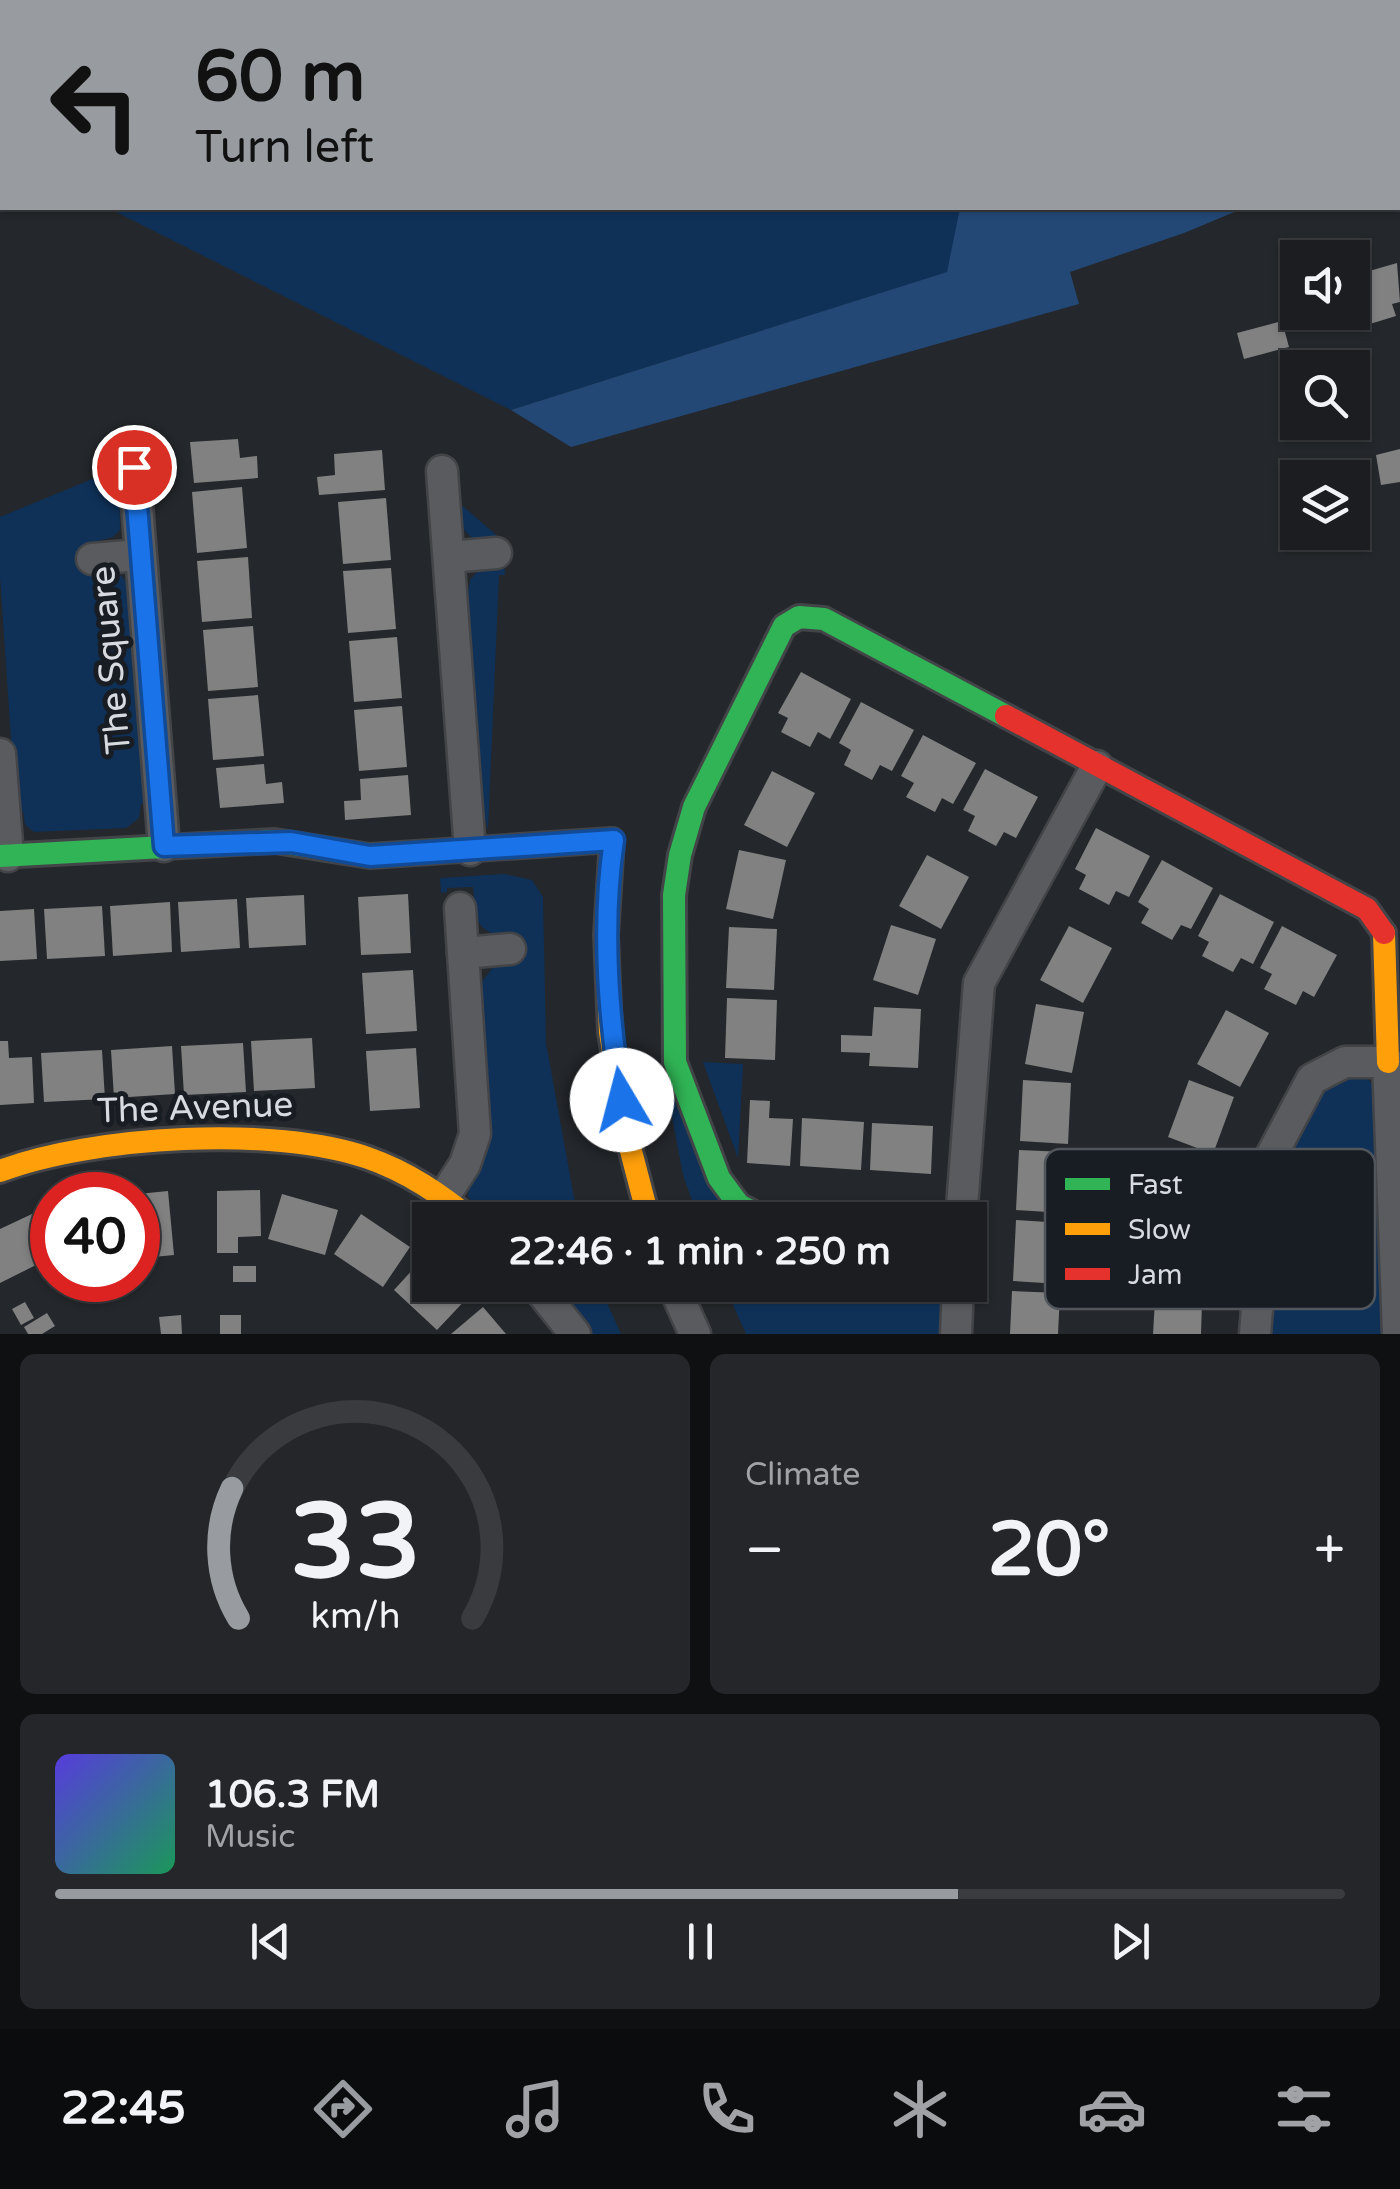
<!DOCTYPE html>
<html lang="en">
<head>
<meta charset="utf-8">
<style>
  :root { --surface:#1b1d20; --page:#242629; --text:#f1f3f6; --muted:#a0a2a5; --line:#393b3e; --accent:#989ca1 }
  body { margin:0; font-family:"Varela Round",sans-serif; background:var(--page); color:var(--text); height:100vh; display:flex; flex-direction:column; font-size:38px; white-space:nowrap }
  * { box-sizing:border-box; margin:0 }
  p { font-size:32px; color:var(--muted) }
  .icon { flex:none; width:55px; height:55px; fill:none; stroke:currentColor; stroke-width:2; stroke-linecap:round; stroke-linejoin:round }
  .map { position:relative; height:1334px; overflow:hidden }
  .sheet { display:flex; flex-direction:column; gap:20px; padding:20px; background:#0f1012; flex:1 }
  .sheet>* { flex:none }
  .hud { position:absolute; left:0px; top:0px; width:1400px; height:210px; box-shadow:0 2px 8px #0004,0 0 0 2px var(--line); background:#989ca1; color:#111; overflow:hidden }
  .fabs { position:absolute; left:1280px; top:240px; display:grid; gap:20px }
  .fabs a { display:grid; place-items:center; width:90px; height:90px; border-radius:0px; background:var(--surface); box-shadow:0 2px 8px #0004,0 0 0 2px var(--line); font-size:50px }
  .speed { position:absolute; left:30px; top:1172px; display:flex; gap:20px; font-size:50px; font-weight:700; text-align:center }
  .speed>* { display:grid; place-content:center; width:130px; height:130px; border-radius:50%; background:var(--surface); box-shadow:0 2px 8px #0004,0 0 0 2px var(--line); line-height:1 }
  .speed .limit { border:15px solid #d22; background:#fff; color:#111 }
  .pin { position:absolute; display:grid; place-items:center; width:85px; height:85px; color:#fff; margin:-42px; border:5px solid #fff; border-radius:50%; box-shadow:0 2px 10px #0007 }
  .me { position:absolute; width:110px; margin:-55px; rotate:352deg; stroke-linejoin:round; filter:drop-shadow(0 0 8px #0008) }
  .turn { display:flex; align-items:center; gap:35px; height:210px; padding:0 30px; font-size:45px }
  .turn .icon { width:130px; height:130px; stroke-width:2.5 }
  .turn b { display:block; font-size:70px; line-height:85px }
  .big { font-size:75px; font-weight:700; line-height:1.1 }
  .sheet .tile { flex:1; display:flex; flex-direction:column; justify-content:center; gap:15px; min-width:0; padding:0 35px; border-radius:15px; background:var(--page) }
  .sheet .dial { align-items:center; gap:0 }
  .dial svg { height:260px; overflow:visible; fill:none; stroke:var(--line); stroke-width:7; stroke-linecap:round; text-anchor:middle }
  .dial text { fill:var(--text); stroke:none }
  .song { display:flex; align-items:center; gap:30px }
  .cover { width:120px; height:120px; border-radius:15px; background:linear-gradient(135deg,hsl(250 70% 55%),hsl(150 70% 35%)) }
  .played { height:10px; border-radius:5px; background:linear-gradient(90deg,var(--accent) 70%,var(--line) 70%) }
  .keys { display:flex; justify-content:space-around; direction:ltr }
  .heat { display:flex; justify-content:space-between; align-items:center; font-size:55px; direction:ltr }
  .sheet .tiles { flex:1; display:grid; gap:20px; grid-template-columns:1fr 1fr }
  .tile:last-child { grid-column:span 2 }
  .trip { position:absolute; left:412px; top:1202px; width:575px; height:100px; border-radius:0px; background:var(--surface); box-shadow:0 2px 8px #0004,0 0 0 2px var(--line); font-weight:700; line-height:100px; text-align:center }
  .menu { display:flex; height:160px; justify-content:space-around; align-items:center; background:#0b0c0d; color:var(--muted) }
  .menu .icon { width:70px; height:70px }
  .menu .selected { color:var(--accent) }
  .menu b { font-size:45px; color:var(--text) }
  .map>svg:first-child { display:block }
</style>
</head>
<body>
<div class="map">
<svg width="1400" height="1334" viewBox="0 0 1400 1334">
  <rect width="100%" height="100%" fill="#24272b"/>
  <g fill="#0f3158">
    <path d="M0,0h1400v26l-2,-24h-1396v153z"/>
    <path d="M108,208h852l-12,64 -437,138z"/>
    <path d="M119,468l1,62 -7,7 -26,7 2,25 27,2 13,13 19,220h-7l-2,14 -13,10 -92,4 -9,-7 -2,-14h-7l-16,-234v-60z"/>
    <path d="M458,502l44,38 3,35h-6l-11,255 -6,-23 -16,-203 4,-24 10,-11 -2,-29c-18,-6 -18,-22 -20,-38z"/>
    <path d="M504,874l28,6 11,17 3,146 32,177h-89l-21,-23 13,-214 13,-17 24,-4 -2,-26c-40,0 -40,-13 -43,-49l-26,1v4l-6,1 -1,-15z"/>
    <path d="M703,1062l40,2 -5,94z"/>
    <path d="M1355,1076l12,2 9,10 8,246h-117l13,-173 44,-81z"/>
    <path d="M666,1085l75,135h-42l-16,-45z"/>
    <path d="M554,1285h45l22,49h-29z"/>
    <path d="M724,1285h222l-3,49h-197z"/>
  </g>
  <path fill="#234876" d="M960,208h284l-60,25 -114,39 9,32 -508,143 -60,-37 436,-138z"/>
  <g fill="#808180">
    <path d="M1397,263l3,39 -8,2 4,12 -36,11 -4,-14 -4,1v-38z"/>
    <path d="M1282,321l7,26 -45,12 -7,-26z"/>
    <path d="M238,439l2,19 17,-2 1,22 -64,5 -4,-41z"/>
    <path d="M1400,449v33l-19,3 -5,-30z"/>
    <path d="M382,450l3,40 -66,5 -2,-18 18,-2 -1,-21z"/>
    <path d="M242,487l5,61 -50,5 -5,-61z"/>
    <path d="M386,498l5,62 -48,4 -5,-62z"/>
    <path d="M248,557l4,61 -50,4 -5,-61z"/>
    <path d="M391,568l5,61 -48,4 -5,-62z"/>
    <path d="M253,626l5,61 -50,4 -5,-61z"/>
    <path d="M397,637l5,61 -48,4 -5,-61z"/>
    <path d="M801,672l50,27 -21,40 -12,-7 -8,15 -29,-15 7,-14 -10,-5z"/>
    <path d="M258,695l6,61 -51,4 -5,-61z"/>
    <path d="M861,702l53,28 -22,41 -12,-6 -8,15 -28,-15 7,-15 -12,-7z"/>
    <path d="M402,706l5,61 -48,4 -5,-61z"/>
    <path d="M923,735l53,28 -23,41 -11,-6 -7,14 -29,-15 8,-14 -13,-7z"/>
    <path d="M264,764l2,20 16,-2 2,21 -64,5 -4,-40z"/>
    <path d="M985,769l53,28 -22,41 -12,-6 -8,14 -28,-15 7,-15 -12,-6z"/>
    <path d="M772,771l43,22 -28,54 -43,-22z"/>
    <path d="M408,775l3,40 -66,5 -1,-19 17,-1 -1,-21z"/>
    <path d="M1096,828l54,28 -21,41 -13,-6 -7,14 -30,-16 7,-14 -11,-6z"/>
    <path d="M739,850l47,10 -13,59 -47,-10z"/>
    <path d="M927,855l42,22 -28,52 -42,-23z"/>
    <path d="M1162,860l51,28 -22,41 -10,-4 -9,15 -31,-17 8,-14 -11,-7z"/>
    <path d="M408,894l3,59 -50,2 -3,-58z"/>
    <path d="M1220,894l54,28 -21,42 -12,-6 -8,14 -31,-16 7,-14 -11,-6z"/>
    <path d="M304,895l2,50 -57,3 -3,-50z"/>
    <path d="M237,899l3,49 -59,4 -3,-50z"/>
    <path d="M170,902l2,50 -59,4 -3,-50z"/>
    <path d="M102,906l3,50 -58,3 -3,-50z"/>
    <path d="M34,909l3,50 -37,2v-50z"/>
    <path d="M891,925l45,14 -18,56 -45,-15z"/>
    <path d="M1069,926l43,22 -29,55 -43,-23z"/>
    <path d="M1282,926l55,29 -23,42 -11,-6 -7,14 -32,-16 8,-15 -12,-6z"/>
    <path d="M729,927l48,2 -3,61 -48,-2z"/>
    <path d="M413,970l4,61 -51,3 -4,-61z"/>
    <path d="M727,998l50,2 -2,60 -50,-2z"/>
    <path d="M1036,1004l48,8 -12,61 -47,-9z"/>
    <path d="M874,1007l47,2 -3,59 -49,-2 1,-13 -29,-1v-17l31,1z"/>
    <path d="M1226,1010l43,23 -29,54 -43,-23z"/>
    <path d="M312,1038l3,50 -61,3 -3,-50z"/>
    <path d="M0,1041h8l1,17 23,-1 2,46 -34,2z"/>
    <path d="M243,1043l3,49 -62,3 -3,-49z"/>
    <path d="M172,1046l3,48 -61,4 -3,-48z"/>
    <path d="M416,1048l4,60 -50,3 -4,-60z"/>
    <path d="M102,1050l3,49 -61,3 -3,-49z"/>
    <path d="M1023,1080l48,3 -3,61 -48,-3z"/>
    <path d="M1189,1080l45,17 -21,57 -45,-17z"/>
    <path d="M750,1100l20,1 -1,17 24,1 -3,47 -43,-3z"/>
    <path d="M802,1118l62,4 -3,48 -61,-4z"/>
    <path d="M872,1123l61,3 -2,48 -61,-4z"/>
    <path d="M1019,1150l48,2 -3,61 -48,-3z"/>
    <path d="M260,1190l1,46 -23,1v16h-21v-62z"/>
    <path d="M168,1191l6,64 -21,2 -2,-18 -13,1v-46z"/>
    <path d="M282,1194l56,16 -13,45 -57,-16z"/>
    <path d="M32,1214l20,43 -52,26v-54z"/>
    <path d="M361,1214l49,33 -27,40 -49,-33z"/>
    <path d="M1016,1220l47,3 -3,61 -47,-3z"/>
    <path d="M426,1255l4,3v27h29l11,10 -33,35 -43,-40z"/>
    <rect x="233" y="1266" width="23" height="16"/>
    <path d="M1012,1291l48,2 -2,41h-48z"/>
    <path d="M1155,1300l47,1 -1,33h-48z"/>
    <path d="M25,1302l9,16 -13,7 -9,-16z"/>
    <path d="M483,1307l23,27h-55z"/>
    <path d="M47,1313l8,13 -13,8h-14l-4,-7z"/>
    <path d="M181,1315l1,19h-21l-2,-17z"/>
    <rect x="220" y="1315" width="21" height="19"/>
  </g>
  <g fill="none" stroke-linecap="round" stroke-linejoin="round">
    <defs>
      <g id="street">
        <path d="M134,467l30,379"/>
        <path d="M442,471l28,379"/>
        <path d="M449,557l47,-4"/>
        <path d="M92,559l48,-4"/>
        <path d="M0,754l8,102"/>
        <path d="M463,953l47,-4"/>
        <path d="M445,1195l20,-31 10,-30 -15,-226"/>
        <path d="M961,1220l18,-237 118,-217"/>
        <path d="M536,1285l39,49"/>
        <path d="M673,1285l22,49"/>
        <path d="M956,1334l2,-49"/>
        <path d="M1255,1334l14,-174 43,-81 33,-17h43l10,272"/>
      </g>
      <g id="fast">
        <path d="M0,856l275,-15 95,15 242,-16"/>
        <path d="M768,1220l-29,-15 -20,-27 -44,-116 -1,-167 6,-40 14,-48 90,-181 15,-9 25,2 182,97"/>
      </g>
      <g id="slow">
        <path d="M612,840l-6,95 4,97 15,96 24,92"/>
        <path d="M1384,933l4,129"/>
        <path d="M0,1171c92,-35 275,-46 368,-13 40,14 72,36 104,62"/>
      </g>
      <path id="jam" d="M1006,716l361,193 17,24"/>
    </defs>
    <use href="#street" stroke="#424448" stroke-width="35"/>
    <use href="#fast" stroke="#424448" stroke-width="28"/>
    <use href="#slow" stroke="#424448" stroke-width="28"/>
    <use href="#jam" stroke="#424448" stroke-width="28"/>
    <use href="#street" stroke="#595b5e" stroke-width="30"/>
    <use href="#fast" stroke="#30b455" stroke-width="22"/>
    <use href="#slow" stroke="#ff9f0a" stroke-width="22"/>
    <use href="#jam" stroke="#e5322d" stroke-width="22"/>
  </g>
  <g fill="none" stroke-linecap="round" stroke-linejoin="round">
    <defs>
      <path id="route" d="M134,467l30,379 127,-4 79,14 244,-16c-13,85 -6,176 8,260"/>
    </defs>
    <use href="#route" stroke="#114b97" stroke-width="25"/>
    <use href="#route" stroke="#1a73e8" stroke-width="18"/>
  </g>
  <g text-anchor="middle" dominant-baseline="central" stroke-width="10" stroke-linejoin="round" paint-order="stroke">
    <g font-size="35" fill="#d7dbe0" stroke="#181d24">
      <text transform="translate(111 660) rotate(-95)">The Square</text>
      <text transform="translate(195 1108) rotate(-2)">The Avenue</text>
    </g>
  </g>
  <rect x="1045" y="1149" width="330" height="160" rx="15" fill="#181d24" stroke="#51565c" stroke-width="2.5"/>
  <rect x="1065" y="1178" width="45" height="12" fill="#30b455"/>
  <rect x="1065" y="1223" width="45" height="12" fill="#ff9f0a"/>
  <rect x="1065" y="1268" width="45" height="12" fill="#e5322d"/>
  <g font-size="28" fill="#d7dbe0">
    <text x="1128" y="1194">Fast</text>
    <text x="1128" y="1239">Slow</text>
    <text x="1128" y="1284">Jam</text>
  </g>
</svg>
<div class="fabs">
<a><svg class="icon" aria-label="sound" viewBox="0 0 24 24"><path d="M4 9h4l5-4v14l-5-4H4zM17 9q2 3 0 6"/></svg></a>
<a><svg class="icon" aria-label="search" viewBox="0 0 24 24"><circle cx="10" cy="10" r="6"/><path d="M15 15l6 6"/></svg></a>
<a><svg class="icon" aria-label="layers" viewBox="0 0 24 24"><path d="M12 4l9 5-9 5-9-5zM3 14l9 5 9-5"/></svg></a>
</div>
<div class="speed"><div class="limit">40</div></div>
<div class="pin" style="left:134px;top:467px;background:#d93025"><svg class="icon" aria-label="arrive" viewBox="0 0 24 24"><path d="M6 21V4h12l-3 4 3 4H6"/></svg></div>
<svg class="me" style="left:622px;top:1100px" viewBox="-20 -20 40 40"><circle r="19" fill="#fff"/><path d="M0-13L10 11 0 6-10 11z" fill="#1a73e8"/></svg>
<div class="trip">22:46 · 1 min · 250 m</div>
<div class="hud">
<div class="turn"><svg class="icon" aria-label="left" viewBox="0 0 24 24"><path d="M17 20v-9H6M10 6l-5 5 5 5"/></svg><div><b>60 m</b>Turn left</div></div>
</div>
</div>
<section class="sheet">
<div class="tiles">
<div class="tile dial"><svg viewBox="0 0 100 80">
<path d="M14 69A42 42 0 1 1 86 69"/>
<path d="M14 69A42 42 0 0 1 12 29" stroke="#989ca1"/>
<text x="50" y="56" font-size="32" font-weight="700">33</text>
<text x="50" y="72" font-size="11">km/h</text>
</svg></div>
<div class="tile"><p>Climate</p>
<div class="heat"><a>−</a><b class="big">20°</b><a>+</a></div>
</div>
<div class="tile">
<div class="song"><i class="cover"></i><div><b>106.3 FM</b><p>Music</p></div></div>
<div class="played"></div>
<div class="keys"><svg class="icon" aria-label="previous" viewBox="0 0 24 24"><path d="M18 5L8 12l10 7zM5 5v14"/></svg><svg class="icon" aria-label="pause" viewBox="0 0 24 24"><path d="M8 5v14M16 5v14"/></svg><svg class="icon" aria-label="next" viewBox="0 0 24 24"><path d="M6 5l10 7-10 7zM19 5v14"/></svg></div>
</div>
</div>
</section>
<nav class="menu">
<b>22:45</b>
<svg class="icon selected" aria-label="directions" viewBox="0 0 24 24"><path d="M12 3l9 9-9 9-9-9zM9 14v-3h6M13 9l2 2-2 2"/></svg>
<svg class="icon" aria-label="music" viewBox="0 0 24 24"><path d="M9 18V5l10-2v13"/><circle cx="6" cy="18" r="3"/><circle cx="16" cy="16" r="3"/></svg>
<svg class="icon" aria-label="phone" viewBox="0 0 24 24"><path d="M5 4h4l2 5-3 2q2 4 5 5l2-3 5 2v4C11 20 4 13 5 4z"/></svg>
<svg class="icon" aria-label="climate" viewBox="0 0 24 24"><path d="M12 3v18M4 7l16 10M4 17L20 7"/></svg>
<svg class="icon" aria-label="car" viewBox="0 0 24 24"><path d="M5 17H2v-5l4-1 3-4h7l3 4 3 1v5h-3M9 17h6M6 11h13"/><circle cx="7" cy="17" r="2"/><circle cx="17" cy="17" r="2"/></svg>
<svg class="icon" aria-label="filters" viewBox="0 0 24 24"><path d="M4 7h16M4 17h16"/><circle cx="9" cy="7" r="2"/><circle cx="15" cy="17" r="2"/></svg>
</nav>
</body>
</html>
